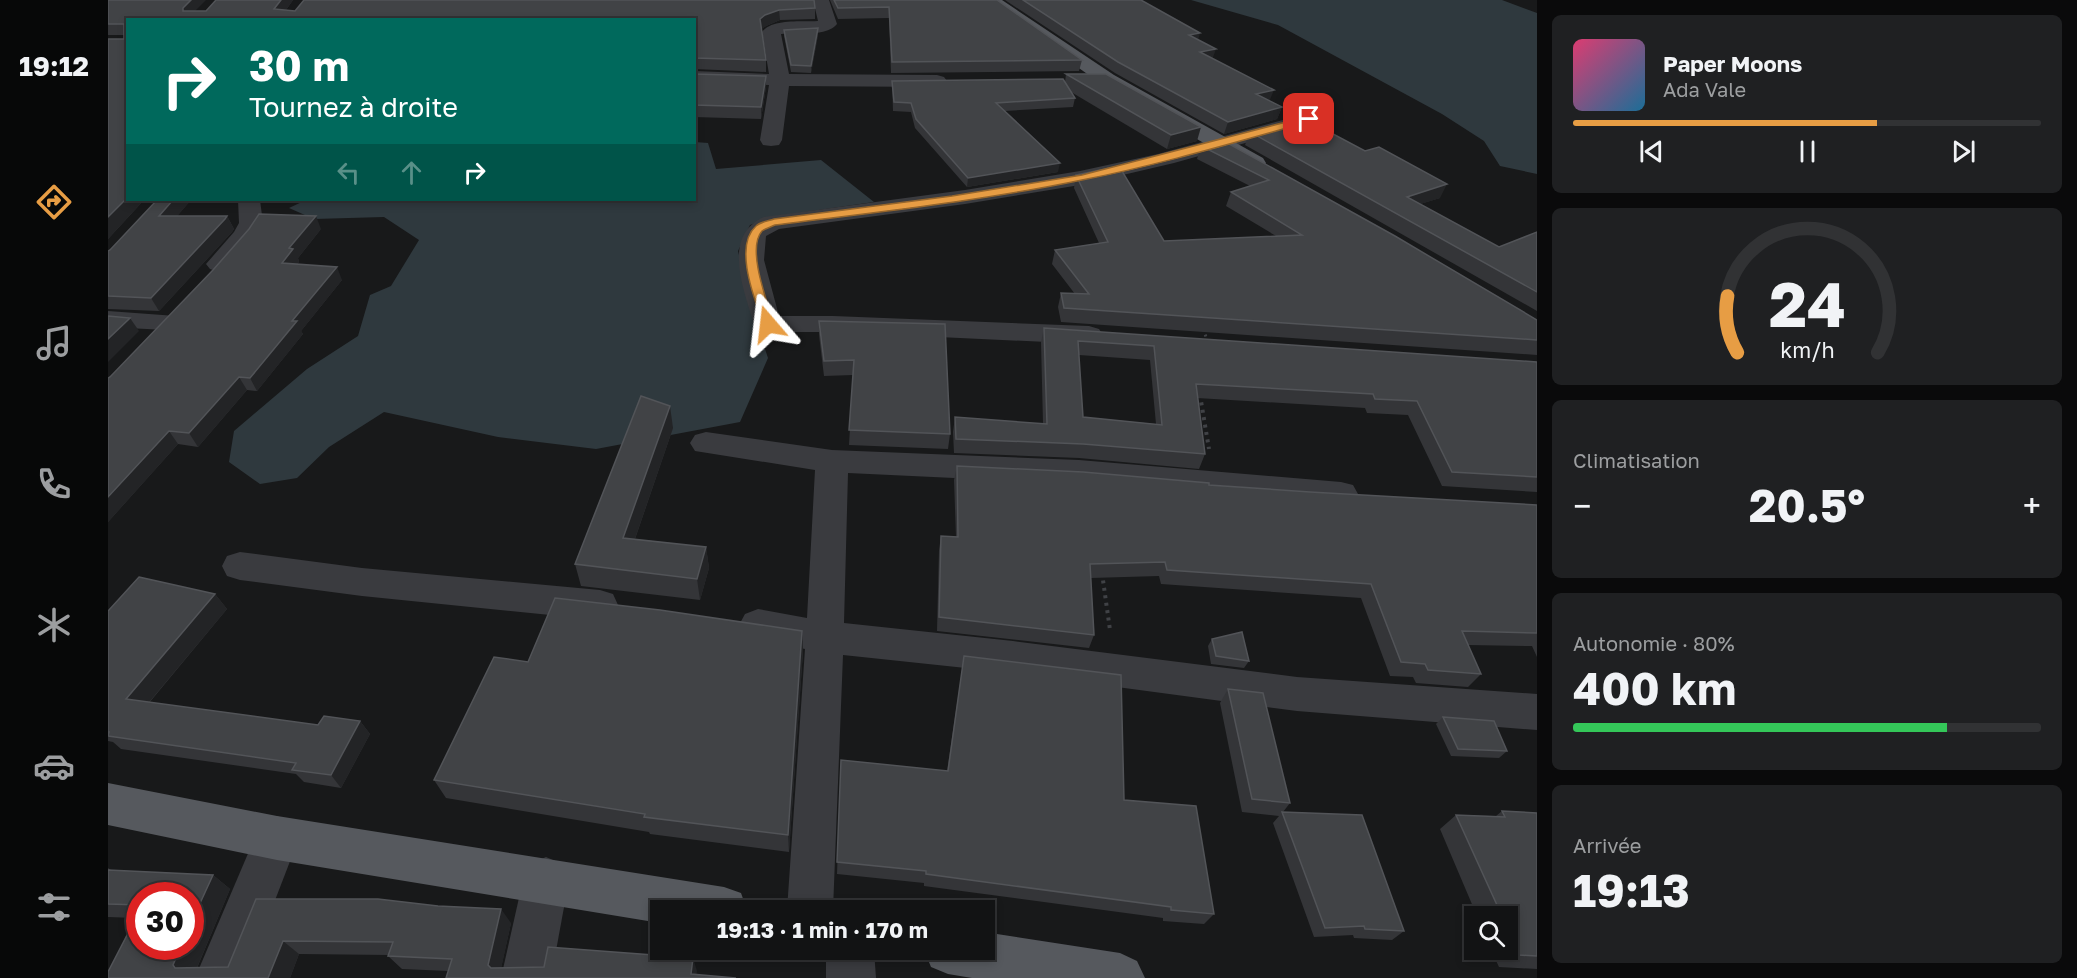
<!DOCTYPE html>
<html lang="fr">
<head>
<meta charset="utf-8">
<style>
  :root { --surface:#121314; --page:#1f2022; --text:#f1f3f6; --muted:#9c9ea0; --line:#313234; --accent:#e79d44 }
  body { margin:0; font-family:"Golos Text",sans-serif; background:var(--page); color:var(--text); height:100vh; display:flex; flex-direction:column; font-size:22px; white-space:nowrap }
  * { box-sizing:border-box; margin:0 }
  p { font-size:20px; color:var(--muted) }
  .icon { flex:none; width:33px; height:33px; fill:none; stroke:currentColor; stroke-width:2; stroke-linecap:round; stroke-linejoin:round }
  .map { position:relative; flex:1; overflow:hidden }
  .side { display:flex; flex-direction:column; gap:15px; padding:15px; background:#0a0a0b; width:540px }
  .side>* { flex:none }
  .guide { position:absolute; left:18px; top:18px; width:570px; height:183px; border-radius:0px; box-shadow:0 3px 9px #0003,0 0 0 2px var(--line); background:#00695c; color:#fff; overflow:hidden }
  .tools { position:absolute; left:1356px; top:906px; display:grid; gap:12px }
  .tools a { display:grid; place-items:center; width:54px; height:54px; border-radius:0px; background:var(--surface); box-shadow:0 3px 9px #0003,0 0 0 2px var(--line); font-size:30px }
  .speed { position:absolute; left:18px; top:882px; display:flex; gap:12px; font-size:30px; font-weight:700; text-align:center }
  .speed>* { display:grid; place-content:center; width:78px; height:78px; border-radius:50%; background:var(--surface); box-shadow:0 3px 9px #0003,0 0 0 2px var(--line); line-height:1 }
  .speed .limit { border:9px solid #d22; background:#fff; color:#111 }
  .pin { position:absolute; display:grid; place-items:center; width:51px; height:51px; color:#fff; margin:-26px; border-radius:12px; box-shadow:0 3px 9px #0006 }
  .me { position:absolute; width:66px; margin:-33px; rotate:343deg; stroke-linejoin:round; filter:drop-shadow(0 0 4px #0008) }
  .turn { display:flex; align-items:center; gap:21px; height:126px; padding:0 24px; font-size:27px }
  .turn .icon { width:78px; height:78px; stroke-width:2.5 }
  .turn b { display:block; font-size:42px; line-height:51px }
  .lanes { display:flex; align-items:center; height:57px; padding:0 24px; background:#0003; justify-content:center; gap:30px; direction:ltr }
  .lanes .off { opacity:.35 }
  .big { font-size:45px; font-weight:700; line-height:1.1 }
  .side .widget { flex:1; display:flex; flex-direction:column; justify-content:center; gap:9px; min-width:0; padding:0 21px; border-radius:9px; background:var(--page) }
  .side .dial { align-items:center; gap:0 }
  .dial svg { height:156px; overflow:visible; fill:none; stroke:var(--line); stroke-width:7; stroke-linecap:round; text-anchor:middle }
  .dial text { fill:var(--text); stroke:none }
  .song { display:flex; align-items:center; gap:18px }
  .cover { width:72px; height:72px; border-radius:9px; background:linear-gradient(135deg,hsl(340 70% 55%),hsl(200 70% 35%)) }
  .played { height:6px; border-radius:3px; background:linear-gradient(90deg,var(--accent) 65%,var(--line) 65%) }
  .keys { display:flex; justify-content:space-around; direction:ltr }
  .heat { display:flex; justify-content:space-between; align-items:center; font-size:33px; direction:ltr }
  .charge { height:9px; border-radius:4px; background:linear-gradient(90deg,#34c759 80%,var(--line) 0) }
  .trip { position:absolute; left:542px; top:900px; width:345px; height:60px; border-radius:0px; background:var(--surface); box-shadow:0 3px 9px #0003,0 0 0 2px var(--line); font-weight:700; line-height:60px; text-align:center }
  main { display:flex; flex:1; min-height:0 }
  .tabs { display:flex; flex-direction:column; width:108px; justify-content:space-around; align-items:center; background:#070808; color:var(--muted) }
  .tabs .icon { width:42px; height:42px }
  .tabs .active { color:var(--accent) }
  .tabs b { font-size:27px; color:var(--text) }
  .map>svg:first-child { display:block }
</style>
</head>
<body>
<main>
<nav class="tabs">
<b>19:12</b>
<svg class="icon active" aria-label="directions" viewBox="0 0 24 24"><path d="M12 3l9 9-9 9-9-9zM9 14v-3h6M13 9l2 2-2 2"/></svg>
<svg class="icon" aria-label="music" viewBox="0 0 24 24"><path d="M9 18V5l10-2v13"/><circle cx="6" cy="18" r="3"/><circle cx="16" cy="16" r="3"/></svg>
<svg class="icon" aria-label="phone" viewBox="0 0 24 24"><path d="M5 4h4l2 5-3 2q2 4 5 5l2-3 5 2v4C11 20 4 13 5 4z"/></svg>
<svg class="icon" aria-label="climate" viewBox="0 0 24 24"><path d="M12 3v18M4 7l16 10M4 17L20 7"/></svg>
<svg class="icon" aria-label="car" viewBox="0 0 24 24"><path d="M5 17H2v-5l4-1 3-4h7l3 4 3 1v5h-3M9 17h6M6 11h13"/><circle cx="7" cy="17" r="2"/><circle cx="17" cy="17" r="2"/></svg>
<svg class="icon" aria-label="filters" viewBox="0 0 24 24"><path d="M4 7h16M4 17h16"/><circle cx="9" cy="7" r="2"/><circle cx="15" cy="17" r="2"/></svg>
</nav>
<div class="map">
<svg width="1429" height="978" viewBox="0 0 1429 978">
  <rect width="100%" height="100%" fill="#18191a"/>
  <g fill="#2f393e">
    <path d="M1083,0h311l35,13v161l-37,-8 -16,-25 -42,-27 -164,-89z"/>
    <path d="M587,142l13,1 8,26 105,-9 53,42 -97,14 -27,9 -12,26 16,65 14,42 -28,64 -144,27 -98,-12 -114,-25 -55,35 -32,31 -37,6 -31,-22 5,-31 73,-62 51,-33 12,-41 21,-9 28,-46 -35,-23 -70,2 -25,-11 17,-8h388z"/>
  </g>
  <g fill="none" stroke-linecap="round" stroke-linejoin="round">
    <path stroke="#404246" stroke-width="3" stroke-dasharray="2 4" stroke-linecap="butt" d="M1095,329l5,13"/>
    <g stroke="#404246" stroke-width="4" stroke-dasharray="3 4.5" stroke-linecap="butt">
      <path d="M1092,395l9,54"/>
      <path d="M994,573l8,57"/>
    </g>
    <g fill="#3a3b3f" fill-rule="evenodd">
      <path d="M705,0h16l8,24c-10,13 -41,9 -56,10l8,40 148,1 7,2 3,4 -3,4 -7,2 -148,-1 -7,54 -3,5 -8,1 -8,-1 -3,-5 9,-55 -75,-2v-12l75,3 -7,-42c10,-14 41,-10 56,-11z"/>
      <path d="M1201,113l7,2 3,4 -3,4 -142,40 -94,22 -115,19 -186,25 -13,7 -2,24 15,56h54l256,10 10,3 4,6 -4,6 -10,3 -256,-12h-65l-10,-2 -4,-6c-10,-34 -33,-88 10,-107l201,-27 115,-19 78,-17z"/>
      <path d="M130,200h22l3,23 -9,17 -26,29 -9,3 -9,-3 -4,-5 28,-32 5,-9z"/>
      <path d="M0,311l68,5 4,6 -4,6 -10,2 -58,-3z"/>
      <path d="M598,432l126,18 247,10 262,22 12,3 5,9 -5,9 -12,3 -262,-22 -231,-11 -4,150 169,18 284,36 240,17v36l-240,-19 -284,-38 -170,-18 -10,255h-46l18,-261 -60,-13 -6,-11 6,-11 13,-5 49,9 8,-148 -120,-19 -5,-8 5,-8z"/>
      <path d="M132,552l122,16 238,22 13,4 5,11 -5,11 -13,4 -238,-24 -122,-16 -13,-4 -5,-10 5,-10z"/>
      <path d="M169,816l16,7 6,15 -54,140h-50l66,-155z"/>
      <path d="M438,857l16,7 7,16 -18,98h-50l22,-98 7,-16z"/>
      <path d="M718,950h48l2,28h-50z"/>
    </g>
    <g fill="#56595e" fill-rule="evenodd">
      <path d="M875,0h19l112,75 149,83 3,5 -3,5 -8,2 -8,-2 -147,-85z"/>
      <path d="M0,783l169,33 447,71 17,6 6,17h-87v13l-383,-63 -169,-35z"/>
      <path d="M876,932l136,21 17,8 8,17h-173l-24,-4 -17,-7 -7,-17h60z"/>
    </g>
  </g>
  <g fill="#343538" fill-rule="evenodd">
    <path d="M0,0l88,11h10l10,-11h77l-7,10 9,1 520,-3v11l-35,1 -14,6 -5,3 5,31v12l-72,-3v-49h-566v180h16l-36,39v-200h16v-4h-16z"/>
    <path d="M722,0h167l85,60 -3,11 -188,2 -2,-55 -51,1z"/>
    <path d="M897,0h136l57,39 15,20 57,42 12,6 -5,12 -53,15 -109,-61z"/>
    <path d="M710,28v7l-7,38 -20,-1 -7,-36v-6z"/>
    <path d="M586,74l72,2v11l-5,32 -67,-2z"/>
    <path d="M958,74l131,67 -30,8 -96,-57 4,6 -2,9 -68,4 53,61 -91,15 -52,-59 -4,-16 -18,-1 -1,-30 173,1z"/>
    <path d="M1142,132l190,66 -20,6 79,43 38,-15v79l-292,-166z"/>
    <path d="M1114,140l315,180v35l-476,-33 -3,-15 3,-14 14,1 -23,-30 3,-14 44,-7 -25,-55 2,-13 88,66 112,-5 -50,-30 5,-14 19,-6 -53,-27 4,-13z"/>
    <path d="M83,200l-14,16h50l7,13 -2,3 -73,79 -51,-2v-58z"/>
    <path d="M213,229l-23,29 1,4 -2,2 45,16 -41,51 2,3 -46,57 -10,-1 -49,57 -20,-3 -70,78v-144z"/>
    <path d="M711,321l131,113 -2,15 -99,-4 4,-70 -29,1 -5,-41z"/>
    <path d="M936,328l493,34v130l-95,-6 -34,-71 -41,-2 -2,-5 -168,-10 8,56 -6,15 -120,-11 -125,-5 -1,-21 2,-15 88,7 -2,-82zM971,355l71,5 6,64 -73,-7z"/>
    <path d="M565,428l-38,111 71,8 3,21 -9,32 -119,-14 -6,-22z"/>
    <path d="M849,466l353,26 227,13v152l-5,-11 -64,-1 13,29 -13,13 -52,-4 -3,-6 -23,-1 -29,-78 -200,-14 -2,-8 -68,2 3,57 -5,13 -152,-17 2,-81 2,-14 15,1 -2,-57z"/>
    <path d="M107,594l12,15 -78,94 169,22 42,-4 10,13 -29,54 -37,-6 -8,-8 -175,-25 -8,-7 -5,-1v-130z"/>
    <path d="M694,631l1,20 -14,201 -139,-18 -1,-2 -203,-34 -12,-18 94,-118z"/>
    <path d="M1104,639l37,22 -5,7 -33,-4 -3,-18z"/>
    <path d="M856,656l160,144 90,114 -10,10 -41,-3v-3l-239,-32v-3l-87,-9 4,-114 106,11z"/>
    <path d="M1120,689l62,114 -7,9 121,119 -12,9 -38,-2 -1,-3 -39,2 -41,-114 6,-7 -37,-4 -22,-109z"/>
    <path d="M1335,717l64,34 -8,7 -48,-2 -15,-32z"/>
    <path d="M1394,811l35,2v156l-38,-2 -8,-17h17v-34h-31l-37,-87 16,-14 40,1z"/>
    <path d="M0,868l3,2 102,5 17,14 -33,79 31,-1 28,-68 255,24 -10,45 196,3h-249l-46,-2 -14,-13 1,-1 -90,-1 -9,24h-182l27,-60 -27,-1zM32,896l50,50h-50z"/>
  </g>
  <g fill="#232426">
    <path d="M83,0h15l-18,18 -5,-7v-3z"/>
    <path d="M173,0h12l-14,20 -5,-11z"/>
    <path d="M671,10l1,10 -14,6 -6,4v-11l5,-4z"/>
    <path d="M710,28v7l-7,38v-7z"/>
    <path d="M1092,33l-3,11 -8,-9z"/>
    <path d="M1108,49l-4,11 -12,-8z"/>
    <path d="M658,76v11l-5,32v-12z"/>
    <path d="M1166,90l-5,12 -13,-8z"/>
    <path d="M1174,107l-5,12 -53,15 4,-12z"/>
    <path d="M1093,127l-4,14 -30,8 4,-14z"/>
    <path d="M952,163l-2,9 -91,15 1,-9z"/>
    <path d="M1339,184l-7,14 -39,12 6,-13z"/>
    <path d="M20,197v3h16l-36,39v-22z"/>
    <path d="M65,200h18l-25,29 -7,-13z"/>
    <path d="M119,216l7,13 -2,3 -73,79 -8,-13z"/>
    <path d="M208,216l5,13 -23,29 1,4 -11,14 -6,-13 7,-15z"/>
    <path d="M229,267l5,13 -41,51 2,3 -46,57 -7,-13 42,-57z"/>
    <path d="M22,318l9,13 -31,31v-23z"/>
    <path d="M131,377l8,13 -49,57 -9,-14z"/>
    <path d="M562,406l3,22 -45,131 -5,-21z"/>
    <path d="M61,431l9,13 -70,78v-25z"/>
    <path d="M598,547l3,21 -9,32 -3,-21z"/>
    <path d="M107,594l12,15 -87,104 -14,-14z"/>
    <path d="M694,631l1,20 -14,201 -1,-17z"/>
    <path d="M252,721l10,13 -29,54 -10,-13z"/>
    <path d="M105,875l17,14 -37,88 -18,-9 -2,-3 8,-19h9v-21z"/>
    <path d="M393,909l10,14 -12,55 -11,-13z"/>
    <path d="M175,941l16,13 -9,24h-22z"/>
    <path d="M585,958l4,13 -1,7 -5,-4z"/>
  </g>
  <g fill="#414346" stroke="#525458" stroke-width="1.5" fill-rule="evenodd">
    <path d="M0,0h83l-8,8v3h23l10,-11h65l-7,9 21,2 9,-11h510l1,8 -36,2 -14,5 -5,4 6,41 -72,-2v-38h-566v177l-20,20v-178h16v-15h-16z"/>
    <path d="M726,0h163l85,60 -190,2 -3,-55 -51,1z"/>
    <path d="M915,0h118l59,33 -11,2 27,14 -16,3 74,38 -18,4 26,13 -54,15 -110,-60z"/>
    <path d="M710,28l-7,38 -20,-1 -7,-35z"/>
    <path d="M586,74l72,2 -5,31 -67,-2z"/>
    <path d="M958,74h40l95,53 -30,8z"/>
    <path d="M955,79l12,19 -79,5 64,60 -92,15 -52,-59 -5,-16 -17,-1 -2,-21z"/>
    <path d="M1195,118l62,33 14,-4 68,37 -40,13 92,50 38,-15v60l-287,-160z"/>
    <path d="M1114,140l173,96 142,84v20l-473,-32 -3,-15 28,1 -34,-44 53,-8 -32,-67 43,-9 45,75 138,-6 -71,-43 38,-12 -68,-34z"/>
    <path d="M49,200h16l-14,16h68l-2,3 -74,79 -43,-2v-45l2,-1z"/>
    <path d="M151,214l57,2 -27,32 4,1 -11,14 55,4 -45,54h5l-47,57 -11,-1 -50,56 -20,-2 -61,66v-119l2,-1 103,-107 36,-41z"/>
    <path d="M0,316l22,2 -22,21z"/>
    <path d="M711,321l126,3 5,110 -101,-4 5,-70 -30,1z"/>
    <path d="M936,328l493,34v115l-85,-5 -35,-71 -42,-2 -2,-5 -177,-10 9,70 -122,-10 -127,-5 -1,-22 92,7zM970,341l76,5 8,79 -79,-8z"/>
    <path d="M533,396l29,10 -47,132 83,9 -9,32 -122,-15z"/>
    <path d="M849,466l126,6 126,11v2l101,7 227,13v128l-75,-2 19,43 -53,-4 -3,-6 -24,-2 -30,-78 -204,-14 -2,-8 -75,2 4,71 -155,-18 2,-81 17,1z"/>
    <path d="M31,577l76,17 -89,105 192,26 6,-9 36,5 -29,54 -39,-5 4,-7 -188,-27 1,-4h-1v-121z"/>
    <path d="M447,598l105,12 142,21 -14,204 -144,-18 1,-3 -211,-34 60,-123 34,5z"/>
    <path d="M1134,632l7,29 -33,-5 -4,-17z"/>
    <path d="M856,656l157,19 3,125 72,6 18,108 -43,-4v-3l-245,-33v-3l-89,-9 4,-102 107,11z"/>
    <path d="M1120,689l35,4 27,110 -38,-4z"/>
    <path d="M1335,717l51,4 13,30 -49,-2z"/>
    <path d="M1394,811l35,2v143l-18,-1 -11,-25v-14h-6l-46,-101 49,2z"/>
    <path d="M1174,812l80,3 42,116 -39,-2 -1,-3 -39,2z"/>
    <path d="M0,870l105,5 -23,50v-29h-50v9l-32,-1z"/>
    <path d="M148,899h122l60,7 63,3 -13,56 3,3 53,-1 4,-20 145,11 -2,16 45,4h-290l6,-19 -64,-3 5,-14 -110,-1 -15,37h-160v-6l32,-62v36h41l-8,19 2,3 53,-1z"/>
  </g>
  <path fill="#e79d44" stroke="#96662c" stroke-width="1.5" d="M1201,116l4,3 -1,2c-76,21 -153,44 -230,59 -101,21 -205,32 -307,45 -4,2 -9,3 -13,6 -16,18 6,73 12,93l-6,3 -5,-3c-8,-24 -30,-78 -7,-98 4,-4 12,-5 18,-7l178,-23 130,-21z"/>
</svg>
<div class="tools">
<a><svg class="icon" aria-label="search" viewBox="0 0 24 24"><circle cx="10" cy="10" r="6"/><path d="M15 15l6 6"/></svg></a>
</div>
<div class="speed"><div class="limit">30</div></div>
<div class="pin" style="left:1201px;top:119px;background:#d93025"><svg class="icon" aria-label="arrive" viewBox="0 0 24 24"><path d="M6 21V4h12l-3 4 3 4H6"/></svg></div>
<svg class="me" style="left:660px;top:324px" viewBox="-20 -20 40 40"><path d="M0-17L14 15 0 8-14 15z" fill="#e79d44" stroke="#fff" stroke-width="4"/></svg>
<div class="trip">19:13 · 1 min · 170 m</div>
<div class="guide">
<div class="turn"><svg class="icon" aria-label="right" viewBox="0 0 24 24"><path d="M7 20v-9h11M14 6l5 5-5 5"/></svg><div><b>30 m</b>Tournez à droite</div></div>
<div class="lanes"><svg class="icon off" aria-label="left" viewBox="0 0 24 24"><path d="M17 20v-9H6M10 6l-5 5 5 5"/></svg><svg class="icon off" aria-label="ahead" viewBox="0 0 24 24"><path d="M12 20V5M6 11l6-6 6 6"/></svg><svg class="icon" aria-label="right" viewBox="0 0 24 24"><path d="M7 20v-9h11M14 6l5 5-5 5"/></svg></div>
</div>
</div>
<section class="side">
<div class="widget">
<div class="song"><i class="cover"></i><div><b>Paper Moons</b><p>Ada Vale</p></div></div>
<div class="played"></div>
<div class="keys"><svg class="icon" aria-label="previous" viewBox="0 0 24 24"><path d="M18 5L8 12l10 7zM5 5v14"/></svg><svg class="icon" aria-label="pause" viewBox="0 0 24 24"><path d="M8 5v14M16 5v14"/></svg><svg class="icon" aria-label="next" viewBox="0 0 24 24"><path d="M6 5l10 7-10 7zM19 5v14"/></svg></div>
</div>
<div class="widget dial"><svg viewBox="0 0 100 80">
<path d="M14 69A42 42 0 1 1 86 69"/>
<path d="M14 69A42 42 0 0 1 9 40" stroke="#e79d44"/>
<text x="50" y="56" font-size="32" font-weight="700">24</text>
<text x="50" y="72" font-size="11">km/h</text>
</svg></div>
<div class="widget"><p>Climatisation</p>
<div class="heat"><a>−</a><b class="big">20.5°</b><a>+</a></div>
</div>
<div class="widget"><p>Autonomie · 80%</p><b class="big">400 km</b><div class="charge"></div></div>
<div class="widget"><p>Arrivée</p><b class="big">19:13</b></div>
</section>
</main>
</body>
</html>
